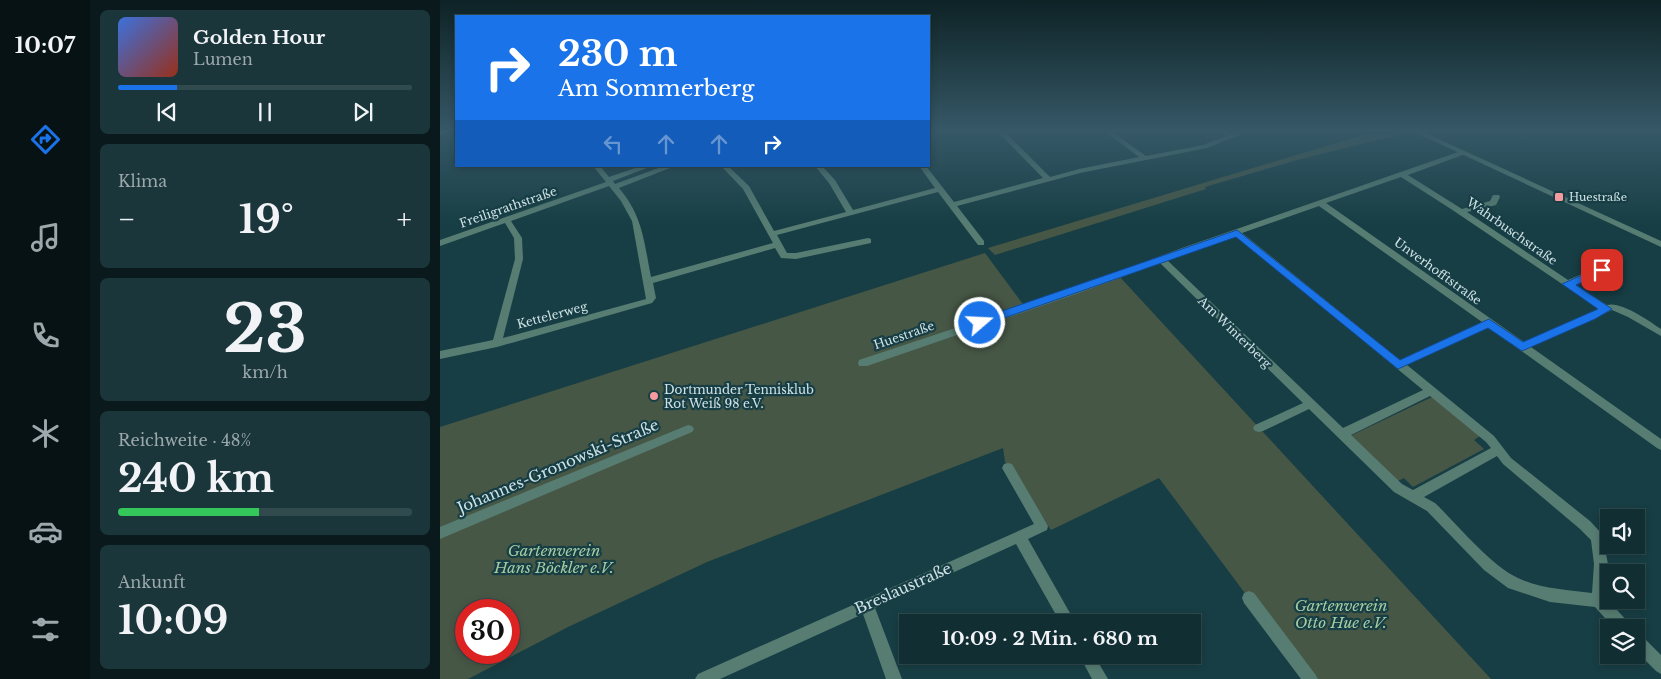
<!DOCTYPE html>
<html lang="de">
<head>
<meta charset="utf-8">
<style>
  :root { --surface:#112e33; --page:#1a363b; --text:#f1f3f6; --muted:#9ca8ac; --line:#304a4e; --accent:#1a73e8 }
  body { margin:0; font-family:"Libre Baskerville",serif; background:var(--page); color:var(--text); height:100vh; display:flex; flex-direction:column; font-size:19px; white-space:nowrap }
  * { box-sizing:border-box; margin:0 }
  p { font-size:16px; color:var(--muted) }
  .icon { flex:none; width:28px; height:28px; fill:none; stroke:currentColor; stroke-width:2; stroke-linecap:round; stroke-linejoin:round }
  .map { position:relative; flex:1; overflow:hidden }
  .details { display:flex; flex-direction:column; gap:10px; padding:10px; background:#09191c; width:350px }
  .details>* { flex:none }
  .banner { position:absolute; left:15px; top:15px; width:475px; height:152px; border-radius:0px; box-shadow:0 2px 8px #0003,0 0 0 1px var(--line); background:#1a73e8; color:#fff; overflow:hidden }
  .buttons { position:absolute; left:1160px; top:509px; display:grid; gap:10px }
  .buttons a { display:grid; place-items:center; width:45px; height:45px; border-radius:0px; background:var(--surface); box-shadow:0 2px 8px #0003,0 0 0 1px var(--line); font-size:25px }
  .speed { position:absolute; left:15px; top:599px; display:flex; gap:10px; font-size:25px; font-weight:700; text-align:center }
  .speed>* { display:grid; place-content:center; width:65px; height:65px; border-radius:50%; background:var(--surface); box-shadow:0 2px 8px #0003,0 0 0 1px var(--line); line-height:1 }
  .speed .limit { border:8px solid #d22; background:#fff; color:#111 }
  .pin { position:absolute; display:grid; place-items:center; width:42px; height:42px; color:#fff; margin:-21px; border-radius:10px; box-shadow:0 2px 8px #0006 }
  .me { position:absolute; width:55px; margin:-28px; rotate:71deg; stroke-linejoin:round; filter:drop-shadow(0 0 4px #0008) }
  .turn { display:flex; align-items:center; gap:18px; height:105px; padding:0 20px; font-size:22px }
  .turn .icon { width:65px; height:65px; stroke-width:2.5 }
  .turn b { display:block; font-size:35px; line-height:42px }
  .lanes { display:flex; align-items:center; height:48px; padding:0 20px; background:#0003; justify-content:center; gap:25px; direction:ltr }
  .lanes .off { opacity:.35 }
  .big { font-size:38px; font-weight:800; line-height:1.1 }
  .details .card { flex:1; display:flex; flex-direction:column; justify-content:center; gap:8px; min-width:0; padding:0 18px; border-radius:8px; background:var(--page) }
  .details .dial { align-items:center; gap:0 }
  .dial b { font-size:65px; line-height:1 }
  .song { display:flex; align-items:center; gap:15px }
  .cover { width:60px; height:60px; border-radius:8px; background:linear-gradient(135deg,hsl(220 70% 55%),hsl(10 70% 35%)) }
  .played { height:5px; border-radius:2px; background:linear-gradient(90deg,var(--accent) 20%,var(--line) 20%) }
  .keys { display:flex; justify-content:space-around; direction:ltr }
  .heat { display:flex; justify-content:space-between; align-items:center; font-size:28px; direction:ltr }
  .charge { height:8px; border-radius:4px; background:linear-gradient(90deg,#34c759 48%,var(--line) 0) }
  .trip { position:absolute; left:459px; top:614px; width:302px; height:50px; border-radius:0px; background:var(--surface); box-shadow:0 2px 8px #0003,0 0 0 1px var(--line); font-weight:800; line-height:50px; text-align:center }
  main { display:flex; flex:1; min-height:0 }
  .tab-bar { display:flex; flex-direction:column; width:90px; justify-content:space-around; align-items:center; background:#071214; color:var(--muted) }
  .tab-bar .icon { width:35px; height:35px }
  .tab-bar .current { color:var(--accent) }
  .tab-bar b { font-size:22px; color:var(--text) }
  .map>svg:first-child { display:block }
</style>
</head>
<body>
<main>
<nav class="tab-bar">
<b>10:07</b>
<svg class="icon current" aria-label="directions" viewBox="0 0 24 24"><path d="M12 3l9 9-9 9-9-9zM9 14v-3h6M13 9l2 2-2 2"/></svg>
<svg class="icon" aria-label="music" viewBox="0 0 24 24"><path d="M9 18V5l10-2v13"/><circle cx="6" cy="18" r="3"/><circle cx="16" cy="16" r="3"/></svg>
<svg class="icon" aria-label="phone" viewBox="0 0 24 24"><path d="M5 4h4l2 5-3 2q2 4 5 5l2-3 5 2v4C11 20 4 13 5 4z"/></svg>
<svg class="icon" aria-label="climate" viewBox="0 0 24 24"><path d="M12 3v18M4 7l16 10M4 17L20 7"/></svg>
<svg class="icon" aria-label="car" viewBox="0 0 24 24"><path d="M5 17H2v-5l4-1 3-4h7l3 4 3 1v5h-3M9 17h6M6 11h13"/><circle cx="7" cy="17" r="2"/><circle cx="17" cy="17" r="2"/></svg>
<svg class="icon" aria-label="filters" viewBox="0 0 24 24"><path d="M4 7h16M4 17h16"/><circle cx="9" cy="7" r="2"/><circle cx="15" cy="17" r="2"/></svg>
</nav>
<section class="details">
<div class="card">
<div class="song"><i class="cover"></i><div><b>Golden Hour</b><p>Lumen</p></div></div>
<div class="played"></div>
<div class="keys"><svg class="icon" aria-label="previous" viewBox="0 0 24 24"><path d="M18 5L8 12l10 7zM5 5v14"/></svg><svg class="icon" aria-label="pause" viewBox="0 0 24 24"><path d="M8 5v14M16 5v14"/></svg><svg class="icon" aria-label="next" viewBox="0 0 24 24"><path d="M6 5l10 7-10 7zM19 5v14"/></svg></div>
</div>
<div class="card"><p>Klima</p>
<div class="heat"><a>−</a><b class="big">19°</b><a>+</a></div>
</div>
<div class="card dial"><b>23</b><p>km/h</p></div>
<div class="card"><p>Reichweite · 48%</p><b class="big">240 km</b><div class="charge"></div></div>
<div class="card"><p>Ankunft</p><b class="big">10:09</b></div>
</section>
<div class="map">
<svg width="1221" height="679" viewBox="0 0 1221 679">
  <rect width="100%" height="100%" fill="#173e44"/>
  <g fill="#475746" fill-rule="evenodd">
    <path d="M939,130l31,2 -113,28 -92,27 1,2 -211,66 -7,-7z"/>
    <path d="M545,253l40,54 94,-31 372,403h-182l-150,-201 -108,52 -46,-68 -2,-14 -296,114 -139,65 -100,52h-28v-252zM26,610h43v42h-43z"/>
    <path d="M992,397l48,39 -6,4 10,9 -71,38 -9,-9 -8,4 -46,-46z"/>
  </g>
  <g fill="none" stroke-linecap="round" stroke-linejoin="round">
    <g fill="#577d73" fill-rule="evenodd">
      <path d="M556,130h7l47,47 29,-8 60,-12 -36,-27h7l36,26 57,-11 23,-9 -8,-6h7l7,4 12,-4h8l-45,18 -127,25 -123,33 27,35v4h-6l-40,-53 -161,43 10,18h9l72,-15 3,1v4l-75,16 -15,-1 -6,-10 -122,35 3,15 -4,5 -155,44 -57,12v-8l53,-11 22,-81 -1,-21 -9,-15 -65,23v-6l166,-58 -13,-16h7l9,11 32,-11h11l-39,15 2,3 49,-18h11l-56,22c24,28 25,54 32,89l122,-34 -30,-54 -22,-23h7l21,20 25,45 72,-19 -17,-29 -14,-17h7l13,14 18,30 82,-22 -16,-22h7l28,36 89,-24zM169,186l12,15 11,20 14,78 -143,39 20,-79 -1,-21 -11,-17z"/>
      <path d="M1021,151l7,2 -60,22 54,34 28,-8 3,-6h6l1,2 -4,8 -29,7 101,68 40,-17h6l1,2 -1,2 -39,18 32,20c14,-4 42,16 54,24v7l-33,-19 -16,-7 -81,37 130,92v11l-4,-2 -169,-121 -81,38 87,71 17,22 79,63 12,13 6,30 -2,34 23,25 2,5h-17l-19,-21 -45,-5 -42,-14 -24,-18 -57,-59 -33,-19 -85,-83 -46,22 -4,1 -4,-1 -2,-3 2,-3 48,-22 -143,-140 -84,31 -209,72h-8l-1,-3 1,-3 211,-70 112,-42zM961,177l50,32 148,100 -75,33 -198,-139zM879,206l163,116 -82,38 -158,-127zM795,235l188,155 -80,38 -176,-168zM990,396l56,46 5,6 -78,42 -11,-6 -51,-49zM1057,456l6,8 77,65 11,11 3,24 -2,29c-25,-3 -51,-4 -74,-15 -27,-12 -61,-54 -83,-75l-11,-6z"/>
      <path d="M248,425l4,1 2,3 -2,3 -252,107v-12z"/>
      <path d="M568,463l4,1 36,62 -1,4 -19,9 47,83h-15l-44,-78 -141,64 27,71h-16l-23,-65 -143,65h-25l3,-5 336,-150 -32,-56 2,-4z"/>
      <path d="M809,591l5,2 61,81 3,5h-17l-57,-76 -2,-5 2,-5z"/>
      <path d="M1196,633l5,2 20,20v19l-5,-3 -20,-20z"/>
      <path d="M639,655h15l14,24h-16z"/>
    </g>
    <path fill="#577d73" fill-rule="evenodd" d="M971,130h8l242,111v6l-249,-116z"/>
    <path fill="#6fc1ad" fill-rule="evenodd" d="M0,130h11l-11,5z"/>
  </g>
  <linearGradient id="sky" x2="0" y2="1"><stop stop-color="#0d2225"/><stop offset="0.58" stop-color="#365867"/><stop offset="1" stop-color="#365867" stop-opacity="0"/></linearGradient>
  <rect width="1221" height="225" fill="url(#sky)"/>
  <path fill="#1a73e8" stroke="#114b97" d="M797,230l163,130 89,-41 34,23 75,-33 -36,-25 40,-18 3,1v5l-29,13 36,24 -17,10 -73,32 -34,-23 -90,41 -162,-132 -252,88 -4,2 -6,-4 2,-3z"/>
  <g fill="#f59b9f" stroke="#173e44" stroke-width="2">
    <rect x="1114" y="192" width="10" height="10" rx="2.5"/>
    <circle cx="214" cy="396" r="5"/>
  </g>
  <g text-anchor="middle" dominant-baseline="central" stroke-width="4.5" stroke-linejoin="round" paint-order="stroke">
    <g font-size="11" fill="#cfe3e7" stroke="#173e44" text-anchor="start">
      <text x="1129" y="197">Huestraße</text>
    </g>
    <g font-size="12" fill="#cfe3e7" stroke="#173e44">
      <text transform="translate(68 207) rotate(-19)">Freiligrathstraße</text>
      <text transform="translate(1072 231) rotate(35)">Wahrbuschstraße</text>
      <text transform="translate(998 271) rotate(36)">Unverhofftstraße</text>
      <text transform="translate(112 315) rotate(-15)">Kettelerweg</text>
      <text transform="translate(795 332) rotate(44)">Am Winterberg</text>
      <text transform="translate(464 335) rotate(-19)">Huestraße</text>
    </g>
    <g font-size="12" fill="#cfe3e7" stroke="#173e44" text-anchor="start">
      <text x="224" y="389">Dortmunder Tennisklub<tspan x="224" dy="14">Rot Weiß 98 e.V.</tspan></text>
    </g>
    <g font-size="15" fill="#cfe3e7" stroke="#173e44">
      <text transform="translate(118 466) rotate(-23)">Johannes-Gronowski-Straße</text>
      <text transform="translate(463 588) rotate(-24)">Breslaustraße</text>
    </g>
    <g font-size="15" font-style="italic" fill="#a6cca3" stroke="#173e44">
      <text x="114" y="550">Gartenverein<tspan x="114" dy="17">Hans Böckler e.V.</tspan></text>
      <text x="901" y="605">Gartenverein<tspan x="901" dy="17">Otto Hue e.V.</tspan></text>
    </g>
  </g>
</svg>
<div class="buttons">
<a><svg class="icon" aria-label="sound" viewBox="0 0 24 24"><path d="M4 9h4l5-4v14l-5-4H4zM17 9q2 3 0 6"/></svg></a>
<a><svg class="icon" aria-label="search" viewBox="0 0 24 24"><circle cx="10" cy="10" r="6"/><path d="M15 15l6 6"/></svg></a>
<a><svg class="icon" aria-label="layers" viewBox="0 0 24 24"><path d="M12 4l9 5-9 5-9-5zM3 14l9 5 9-5"/></svg></a>
</div>
<div class="speed"><div class="limit">30</div></div>
<div class="pin" style="left:1162px;top:270px;background:#d93025"><svg class="icon" aria-label="arrive" viewBox="0 0 24 24"><path d="M6 21V4h12l-3 4 3 4H6"/></svg></div>
<svg class="me" style="left:540px;top:323px" viewBox="-20 -20 40 40"><circle r="17" fill="#1a73e8" stroke="#fff" stroke-width="3"/><path d="M0-11L8 9 0 5-8 9z" fill="#fff"/></svg>
<div class="trip">10:09 · 2 Min. · 680 m</div>
<div class="banner">
<div class="turn"><svg class="icon" aria-label="right" viewBox="0 0 24 24"><path d="M7 20v-9h11M14 6l5 5-5 5"/></svg><div><b>230 m</b>Am Sommerberg</div></div>
<div class="lanes"><svg class="icon off" aria-label="left" viewBox="0 0 24 24"><path d="M17 20v-9H6M10 6l-5 5 5 5"/></svg><svg class="icon off" aria-label="ahead" viewBox="0 0 24 24"><path d="M12 20V5M6 11l6-6 6 6"/></svg><svg class="icon off" aria-label="ahead" viewBox="0 0 24 24"><path d="M12 20V5M6 11l6-6 6 6"/></svg><svg class="icon" aria-label="right" viewBox="0 0 24 24"><path d="M7 20v-9h11M14 6l5 5-5 5"/></svg></div>
</div>
</div>
</main>
</body>
</html>
